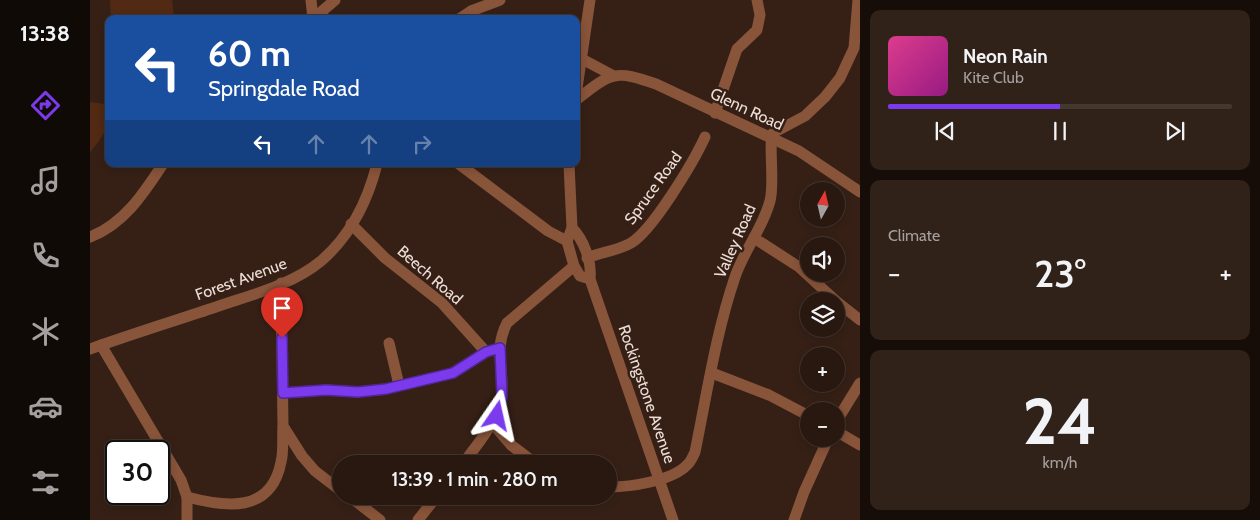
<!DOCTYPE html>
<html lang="en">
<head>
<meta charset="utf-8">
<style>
  :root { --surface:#281810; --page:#302119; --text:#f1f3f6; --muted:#a5a09f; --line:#443730; --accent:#7c3aed }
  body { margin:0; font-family:Cabin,sans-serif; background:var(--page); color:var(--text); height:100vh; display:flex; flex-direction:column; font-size:19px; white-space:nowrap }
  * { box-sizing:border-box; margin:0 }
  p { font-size:16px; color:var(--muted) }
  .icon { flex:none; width:28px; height:28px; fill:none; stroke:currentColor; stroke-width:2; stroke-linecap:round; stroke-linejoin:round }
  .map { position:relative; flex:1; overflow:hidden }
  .details { display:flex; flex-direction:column; gap:10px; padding:10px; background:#160d09; width:400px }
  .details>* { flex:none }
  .top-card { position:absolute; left:15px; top:15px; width:475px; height:152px; border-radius:10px; box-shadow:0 2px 8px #0003,0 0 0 1px var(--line); background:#1a4fa0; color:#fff; overflow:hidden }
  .needle { width:32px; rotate:8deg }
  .tools { position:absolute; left:710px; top:182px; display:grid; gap:10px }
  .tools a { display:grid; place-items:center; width:45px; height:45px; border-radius:50%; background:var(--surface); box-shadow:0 2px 8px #0003,0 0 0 1px var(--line); font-size:25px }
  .speed { position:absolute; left:15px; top:440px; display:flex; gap:10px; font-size:25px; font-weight:700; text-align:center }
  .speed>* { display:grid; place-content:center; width:65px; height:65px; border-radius:50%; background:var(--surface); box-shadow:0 2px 8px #0003,0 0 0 1px var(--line); line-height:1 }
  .speed .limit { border:2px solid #111; border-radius:8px; background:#fff; color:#111 }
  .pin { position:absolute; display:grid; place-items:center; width:42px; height:42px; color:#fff; margin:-51px -21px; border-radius:50% 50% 50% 0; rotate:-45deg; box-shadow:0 0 5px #0007 }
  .pin .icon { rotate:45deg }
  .me { position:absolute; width:55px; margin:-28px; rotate:11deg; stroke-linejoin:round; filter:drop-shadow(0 0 4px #0008) }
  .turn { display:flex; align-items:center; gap:18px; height:105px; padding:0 20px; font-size:22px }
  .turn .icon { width:65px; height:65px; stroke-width:2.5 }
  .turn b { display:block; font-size:35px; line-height:42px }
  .lanes { display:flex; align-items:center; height:48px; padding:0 20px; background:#0003; justify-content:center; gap:25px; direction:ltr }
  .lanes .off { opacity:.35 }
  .big { font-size:38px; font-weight:600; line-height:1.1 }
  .details .card { flex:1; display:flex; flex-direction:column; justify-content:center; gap:8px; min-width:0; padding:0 18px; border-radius:10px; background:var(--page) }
  .details .dial { align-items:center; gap:0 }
  .dial b { font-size:65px; line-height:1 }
  .song { display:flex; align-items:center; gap:15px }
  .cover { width:60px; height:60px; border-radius:8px; background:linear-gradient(135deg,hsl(330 70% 55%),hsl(310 70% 35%)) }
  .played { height:5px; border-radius:2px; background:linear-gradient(90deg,var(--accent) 50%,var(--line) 50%) }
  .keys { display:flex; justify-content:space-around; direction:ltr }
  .heat { display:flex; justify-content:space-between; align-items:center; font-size:28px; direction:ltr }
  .trip { position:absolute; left:242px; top:455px; width:285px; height:50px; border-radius:25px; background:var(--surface); box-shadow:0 2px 8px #0003,0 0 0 1px var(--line); font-weight:600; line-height:50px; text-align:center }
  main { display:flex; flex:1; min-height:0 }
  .menu { display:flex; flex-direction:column; width:90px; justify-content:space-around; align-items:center; background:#100a06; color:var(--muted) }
  .menu .icon { width:35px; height:35px }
  .menu .current { color:var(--accent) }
  .menu b { font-size:22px; color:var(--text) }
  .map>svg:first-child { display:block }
</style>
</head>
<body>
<main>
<nav class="menu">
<b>13:38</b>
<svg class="icon current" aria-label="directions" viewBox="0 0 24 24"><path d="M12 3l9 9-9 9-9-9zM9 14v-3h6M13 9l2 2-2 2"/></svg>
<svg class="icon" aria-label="music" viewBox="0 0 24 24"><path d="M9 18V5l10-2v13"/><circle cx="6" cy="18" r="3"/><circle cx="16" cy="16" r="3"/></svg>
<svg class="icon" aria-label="phone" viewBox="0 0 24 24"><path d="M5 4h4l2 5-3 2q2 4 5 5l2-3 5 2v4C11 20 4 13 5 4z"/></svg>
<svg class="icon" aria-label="climate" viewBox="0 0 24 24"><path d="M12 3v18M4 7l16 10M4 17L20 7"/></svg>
<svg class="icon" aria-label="car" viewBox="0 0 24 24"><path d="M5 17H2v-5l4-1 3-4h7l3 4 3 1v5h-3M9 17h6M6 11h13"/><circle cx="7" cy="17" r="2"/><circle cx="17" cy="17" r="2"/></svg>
<svg class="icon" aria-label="filters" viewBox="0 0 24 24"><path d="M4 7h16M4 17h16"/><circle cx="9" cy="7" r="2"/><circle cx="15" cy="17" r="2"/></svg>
</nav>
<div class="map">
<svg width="770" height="520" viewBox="0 0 770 520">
  <rect width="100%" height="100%" fill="#362016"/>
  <g fill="#522913">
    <path d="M20,0h62l2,19h-63z"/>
    <path d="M0,102l15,2c7,21 -2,33 -15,48z"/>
  </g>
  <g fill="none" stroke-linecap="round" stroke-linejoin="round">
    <g stroke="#88543a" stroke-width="11">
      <path d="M221,0l2,19"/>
      <path d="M223,19l22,-19"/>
      <path d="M369,19l12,-8 29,-11"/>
      <path d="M492,59l30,16"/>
      <path d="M486,95l14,-95"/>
      <path d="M486,100c35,-27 38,-31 80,-16l143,67 61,41"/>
      <path d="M625,113l22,-64 20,-19 3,-15 -3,-15"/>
      <path d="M369,164l89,67 19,10"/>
      <path d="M479,164l3,64 -5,13 7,25 6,10 10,3"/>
      <path d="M261,224l34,34 57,45 44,49"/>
      <path d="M482,228c12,12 20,34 18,51l83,241"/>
      <path d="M0,237c34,-13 54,-44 73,-73"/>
      <path d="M664,238l45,29 37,34"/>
      <path d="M497,258c14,-6 30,-7 44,-15 22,-13 63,-82 74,-106"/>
      <path d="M191,283l2,143 19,30 13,15 26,20"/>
      <path d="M746,301l24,19"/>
      <path d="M299,343l10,42"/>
      <path d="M11,345l80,135 6,17v23"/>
      <path d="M0,349c42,-15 84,-28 126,-42 35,-12 76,-22 105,-46 29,-25 47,-61 56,-97"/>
      <path d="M622,373l57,22 40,21"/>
      <path d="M193,393l43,-3 32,2 28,-3 67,-16 33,-21 14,-4"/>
      <path d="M746,422l24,-39"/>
      <path d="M402,423l19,22 25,19"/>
      <path d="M746,431l24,14"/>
      <path d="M373,464c14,-20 34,-41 38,-66 5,-26 -9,-46 6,-75l67,-57"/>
      <path d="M519,487c21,0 63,-6 78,-22 4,-3 6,-9 8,-13 12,-59 21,-119 40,-175 9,-27 28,-49 35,-76 5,-18 -2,-59 3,-68l32,-17 20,-19 15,-19 14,-30 4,-48"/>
      <path d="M259,496l31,24"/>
      <path d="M97,497c38,10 84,17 94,-35 3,-11 1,-24 2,-35"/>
      <path d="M328,520l19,-24"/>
      <path d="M704,520l10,-28 24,-53"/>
    </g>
  </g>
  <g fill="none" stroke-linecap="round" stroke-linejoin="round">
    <defs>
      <path id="route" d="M192,338l1,55 43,-3 32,2 28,-3 67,-16 33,-21 14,-4 2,49 -5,19"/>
    </defs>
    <use href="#route" stroke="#51269a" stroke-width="12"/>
    <use href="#route" stroke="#7c3aed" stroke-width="9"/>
  </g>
  <g text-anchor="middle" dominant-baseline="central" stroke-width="5" stroke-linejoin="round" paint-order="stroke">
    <g font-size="16" fill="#edded7" stroke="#362016">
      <text transform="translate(657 109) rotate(25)">Glenn Road</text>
      <text transform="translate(563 188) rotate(-54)">Spruce Road</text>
      <text transform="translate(645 241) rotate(-66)">Valley Road</text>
      <text transform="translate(340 275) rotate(41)">Beech Road</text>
      <text transform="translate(151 279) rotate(-20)">Forest Avenue</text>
      <text transform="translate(557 394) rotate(71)">Rockingstone Avenue</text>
    </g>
  </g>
</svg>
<div class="tools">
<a><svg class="needle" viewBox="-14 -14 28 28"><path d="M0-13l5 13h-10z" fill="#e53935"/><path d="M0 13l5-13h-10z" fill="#a5a09f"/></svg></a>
<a><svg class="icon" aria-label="sound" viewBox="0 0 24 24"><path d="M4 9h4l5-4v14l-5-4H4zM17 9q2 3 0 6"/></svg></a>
<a><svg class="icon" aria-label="layers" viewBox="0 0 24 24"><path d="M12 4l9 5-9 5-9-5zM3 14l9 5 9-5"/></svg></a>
<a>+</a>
<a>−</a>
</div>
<div class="speed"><div class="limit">30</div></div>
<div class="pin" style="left:192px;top:338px;background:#d93025"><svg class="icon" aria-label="arrive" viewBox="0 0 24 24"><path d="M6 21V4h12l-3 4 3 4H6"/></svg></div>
<svg class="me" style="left:407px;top:416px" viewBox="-20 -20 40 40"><path d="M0-17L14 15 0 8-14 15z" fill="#7c3aed" stroke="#fff" stroke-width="4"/></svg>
<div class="trip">13:39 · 1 min · 280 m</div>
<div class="top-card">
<div class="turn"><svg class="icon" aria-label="left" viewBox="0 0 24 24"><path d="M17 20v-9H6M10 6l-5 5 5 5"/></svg><div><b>60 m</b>Springdale Road</div></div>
<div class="lanes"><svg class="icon" aria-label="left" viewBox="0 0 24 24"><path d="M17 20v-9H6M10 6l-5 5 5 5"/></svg><svg class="icon off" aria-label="ahead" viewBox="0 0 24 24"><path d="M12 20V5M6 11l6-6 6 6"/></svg><svg class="icon off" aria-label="ahead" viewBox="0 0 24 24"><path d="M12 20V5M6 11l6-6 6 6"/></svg><svg class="icon off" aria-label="right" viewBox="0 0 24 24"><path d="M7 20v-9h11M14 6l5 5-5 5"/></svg></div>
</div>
</div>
<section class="details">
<div class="card">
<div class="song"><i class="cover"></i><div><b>Neon Rain</b><p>Kite Club</p></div></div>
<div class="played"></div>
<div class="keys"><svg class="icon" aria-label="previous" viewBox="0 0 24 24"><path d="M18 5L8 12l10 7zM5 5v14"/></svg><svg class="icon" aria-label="pause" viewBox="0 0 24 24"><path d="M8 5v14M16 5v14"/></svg><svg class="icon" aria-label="next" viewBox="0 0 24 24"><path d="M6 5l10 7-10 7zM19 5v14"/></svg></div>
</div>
<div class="card"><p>Climate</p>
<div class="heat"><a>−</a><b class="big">23°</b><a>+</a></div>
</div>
<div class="card dial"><b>24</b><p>km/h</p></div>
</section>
</main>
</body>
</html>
